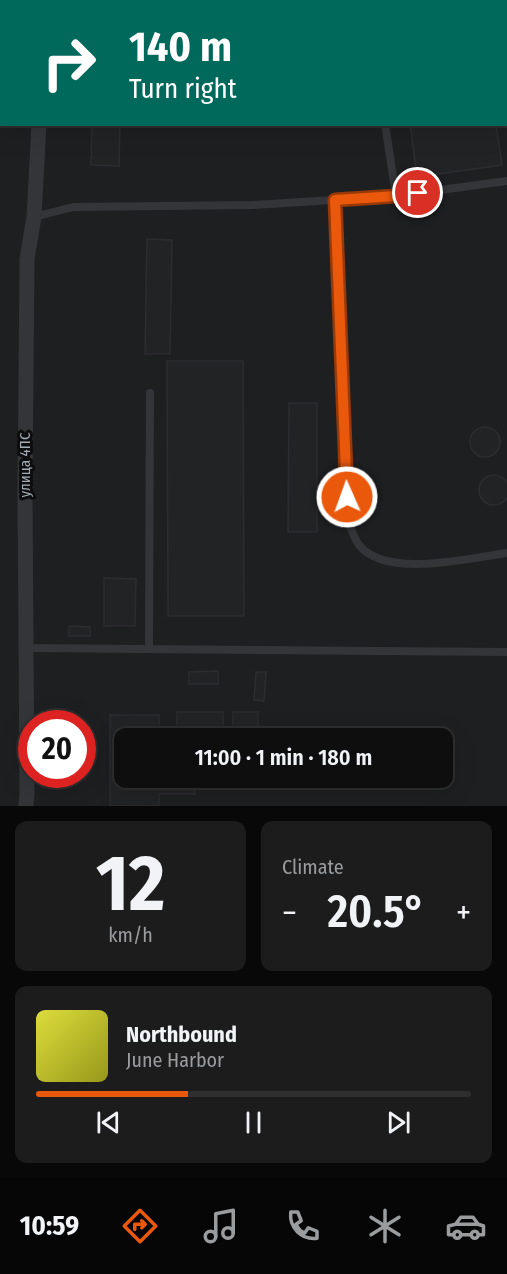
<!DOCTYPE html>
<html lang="en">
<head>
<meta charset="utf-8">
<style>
  :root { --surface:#0e0e0f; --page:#1c1c1d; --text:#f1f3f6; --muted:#9b9c9e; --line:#2e2e2f; --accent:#ea580c }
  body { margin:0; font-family:"Fira Sans Condensed",sans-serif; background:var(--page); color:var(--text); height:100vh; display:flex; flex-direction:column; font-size:22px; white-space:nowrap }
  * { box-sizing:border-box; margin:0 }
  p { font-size:20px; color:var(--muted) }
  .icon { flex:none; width:33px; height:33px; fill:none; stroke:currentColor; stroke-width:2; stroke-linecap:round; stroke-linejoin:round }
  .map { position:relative; height:806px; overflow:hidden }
  .details { display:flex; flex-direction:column; gap:15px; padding:15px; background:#080808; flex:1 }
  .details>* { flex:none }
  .top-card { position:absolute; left:0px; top:0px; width:507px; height:126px; box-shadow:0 6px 24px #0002,0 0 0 2px var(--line); background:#00695c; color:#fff; overflow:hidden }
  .speed { position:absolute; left:18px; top:710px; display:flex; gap:12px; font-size:30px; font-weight:700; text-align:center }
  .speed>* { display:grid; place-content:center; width:78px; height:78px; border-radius:50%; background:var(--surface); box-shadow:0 6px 24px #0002,0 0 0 2px var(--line); line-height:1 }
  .speed .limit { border:9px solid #d22; background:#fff; color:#111 }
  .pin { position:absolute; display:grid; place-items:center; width:51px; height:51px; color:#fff; margin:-26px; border:3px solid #fff; border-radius:50%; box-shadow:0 2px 6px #0007 }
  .me { position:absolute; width:66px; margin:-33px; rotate:358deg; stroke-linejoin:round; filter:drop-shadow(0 0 4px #0008) }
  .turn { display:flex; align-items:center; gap:21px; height:126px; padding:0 30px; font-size:27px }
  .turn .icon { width:78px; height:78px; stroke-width:2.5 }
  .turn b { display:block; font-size:42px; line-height:51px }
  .big { font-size:45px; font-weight:600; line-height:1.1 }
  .details .card { flex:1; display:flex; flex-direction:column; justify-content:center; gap:9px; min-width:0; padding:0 21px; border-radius:12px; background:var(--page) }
  .details .dial { align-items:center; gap:0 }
  .dial b { font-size:78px; line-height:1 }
  .song { display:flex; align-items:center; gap:18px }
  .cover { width:72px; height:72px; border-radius:9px; background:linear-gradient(135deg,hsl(60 70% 55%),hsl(60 70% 35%)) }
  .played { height:6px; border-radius:3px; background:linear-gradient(90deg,var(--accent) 35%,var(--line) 35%) }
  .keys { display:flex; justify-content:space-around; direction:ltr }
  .heat { display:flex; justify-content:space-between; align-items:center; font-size:33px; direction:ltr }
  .details .tiles { flex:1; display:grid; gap:15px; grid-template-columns:1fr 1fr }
  .card:last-child { grid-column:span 2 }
  .trip { position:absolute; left:114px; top:728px; width:339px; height:60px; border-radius:12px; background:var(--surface); box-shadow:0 6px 24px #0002,0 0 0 2px var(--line); font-weight:600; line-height:60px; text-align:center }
  .tab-bar { display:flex; height:96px; justify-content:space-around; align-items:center; background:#060606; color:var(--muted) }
  .tab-bar .icon { width:42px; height:42px }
  .tab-bar .active { color:var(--accent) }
  .tab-bar b { font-size:27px; color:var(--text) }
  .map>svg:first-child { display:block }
</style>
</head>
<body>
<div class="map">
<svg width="507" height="806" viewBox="0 0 507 806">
  <rect width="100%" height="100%" fill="#121214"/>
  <path fill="#1e1f21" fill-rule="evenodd" d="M0,0h507v806h-507zM2,2h504v122h-504zM32,723h50v51h-50zM124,738h318v39h-318z"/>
  <g fill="#222325" stroke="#2c2d30" stroke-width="1.5">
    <path d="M211,0h23v2h-51z"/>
    <path d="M411,0h34l1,2h-35z"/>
    <path d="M92,124h28l-1,42 -28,-1z"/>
    <path d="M410,124h86l6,41 -85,12z"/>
    <path d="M147,239l25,1 -2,114h-25z"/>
    <path d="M167,361h76l1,255h-76z"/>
    <path d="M289,403h28v129h-29z"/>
    <circle cx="485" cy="442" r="15"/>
    <circle cx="494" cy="490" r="15"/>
    <path d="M104,578l32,1 -1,47h-31z"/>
    <path d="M69,626l21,1v9h-21z"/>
    <path d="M218,671v13h-29v-12z"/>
    <path d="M256,672h10l-2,29 -10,-1z"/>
    <path d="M177,712h46v21l-46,-1z"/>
    <rect x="233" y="712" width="25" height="23"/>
    <path d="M110,715h49v23h-35v39h71v17h-36v12h-49z"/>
  </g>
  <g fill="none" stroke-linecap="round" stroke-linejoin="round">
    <g stroke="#333539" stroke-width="8">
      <path d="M366,0v2"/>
      <path d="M0,66h2"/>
      <path d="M385,124l11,72"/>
      <path d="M335,200l13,319c3,10 5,18 11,26 27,34 111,13 148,8"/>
      <path d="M34,217l39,-10 180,-2 143,-9 111,-15"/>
      <path d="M26,648l481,4"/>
      <path d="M149,649l1,-256"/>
    </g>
    <g stroke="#333539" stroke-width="15">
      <path d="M45,2v-2"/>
      <path d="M26,806l1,-13 -2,-301 2,-233 7,-42 5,-93"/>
    </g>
    <defs>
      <path id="rail" d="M506,17h1"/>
    </defs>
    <use href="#rail" stroke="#464a4e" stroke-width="7"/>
    <use href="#rail" stroke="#0d0d0f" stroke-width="4.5" stroke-dasharray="14" stroke-linecap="butt"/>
  </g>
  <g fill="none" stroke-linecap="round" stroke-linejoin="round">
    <defs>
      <path id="route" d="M347,497l-12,-297 61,-4 22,-3"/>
    </defs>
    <use href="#route" stroke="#983908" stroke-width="15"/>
    <use href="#route" stroke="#ea580c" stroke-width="10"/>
  </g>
  <g text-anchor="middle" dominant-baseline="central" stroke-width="6" stroke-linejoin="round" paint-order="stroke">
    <g font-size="15" fill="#a3adb5" stroke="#0d0d0f">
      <text transform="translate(25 465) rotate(-90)">улица 4ПС</text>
    </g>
  </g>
</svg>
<div class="speed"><div class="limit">20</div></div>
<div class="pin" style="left:418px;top:193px;background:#d93025"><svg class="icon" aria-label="arrive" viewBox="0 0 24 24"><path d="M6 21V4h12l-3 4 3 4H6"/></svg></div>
<svg class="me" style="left:347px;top:497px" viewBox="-20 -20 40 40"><circle r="17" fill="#ea580c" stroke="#fff" stroke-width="3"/><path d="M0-11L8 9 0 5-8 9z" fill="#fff"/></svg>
<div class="trip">11:00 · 1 min · 180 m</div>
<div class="top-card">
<div class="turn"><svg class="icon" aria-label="right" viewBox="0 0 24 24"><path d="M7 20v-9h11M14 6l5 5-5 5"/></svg><div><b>140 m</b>Turn right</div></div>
</div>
</div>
<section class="details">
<div class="tiles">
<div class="card dial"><b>12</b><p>km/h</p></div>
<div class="card"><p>Climate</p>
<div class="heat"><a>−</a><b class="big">20.5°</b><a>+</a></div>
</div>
<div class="card">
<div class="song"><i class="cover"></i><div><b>Northbound</b><p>June Harbor</p></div></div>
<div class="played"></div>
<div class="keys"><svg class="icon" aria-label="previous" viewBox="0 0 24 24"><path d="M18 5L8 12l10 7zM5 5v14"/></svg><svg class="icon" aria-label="pause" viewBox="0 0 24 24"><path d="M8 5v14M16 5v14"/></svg><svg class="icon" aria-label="next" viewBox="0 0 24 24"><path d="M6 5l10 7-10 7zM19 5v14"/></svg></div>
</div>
</div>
</section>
<nav class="tab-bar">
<b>10:59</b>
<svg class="icon active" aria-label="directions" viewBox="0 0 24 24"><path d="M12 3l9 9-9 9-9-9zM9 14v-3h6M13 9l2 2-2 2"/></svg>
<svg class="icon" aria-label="music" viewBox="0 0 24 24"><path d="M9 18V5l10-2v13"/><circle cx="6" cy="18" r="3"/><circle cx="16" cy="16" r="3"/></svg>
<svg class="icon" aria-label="phone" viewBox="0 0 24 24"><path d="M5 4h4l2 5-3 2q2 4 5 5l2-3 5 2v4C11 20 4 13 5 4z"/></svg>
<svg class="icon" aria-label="climate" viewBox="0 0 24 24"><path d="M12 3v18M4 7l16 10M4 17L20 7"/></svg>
<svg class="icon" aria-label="car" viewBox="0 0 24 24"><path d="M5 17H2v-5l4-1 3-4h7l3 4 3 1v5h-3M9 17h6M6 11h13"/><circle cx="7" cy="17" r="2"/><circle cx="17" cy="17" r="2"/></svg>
</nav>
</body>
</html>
